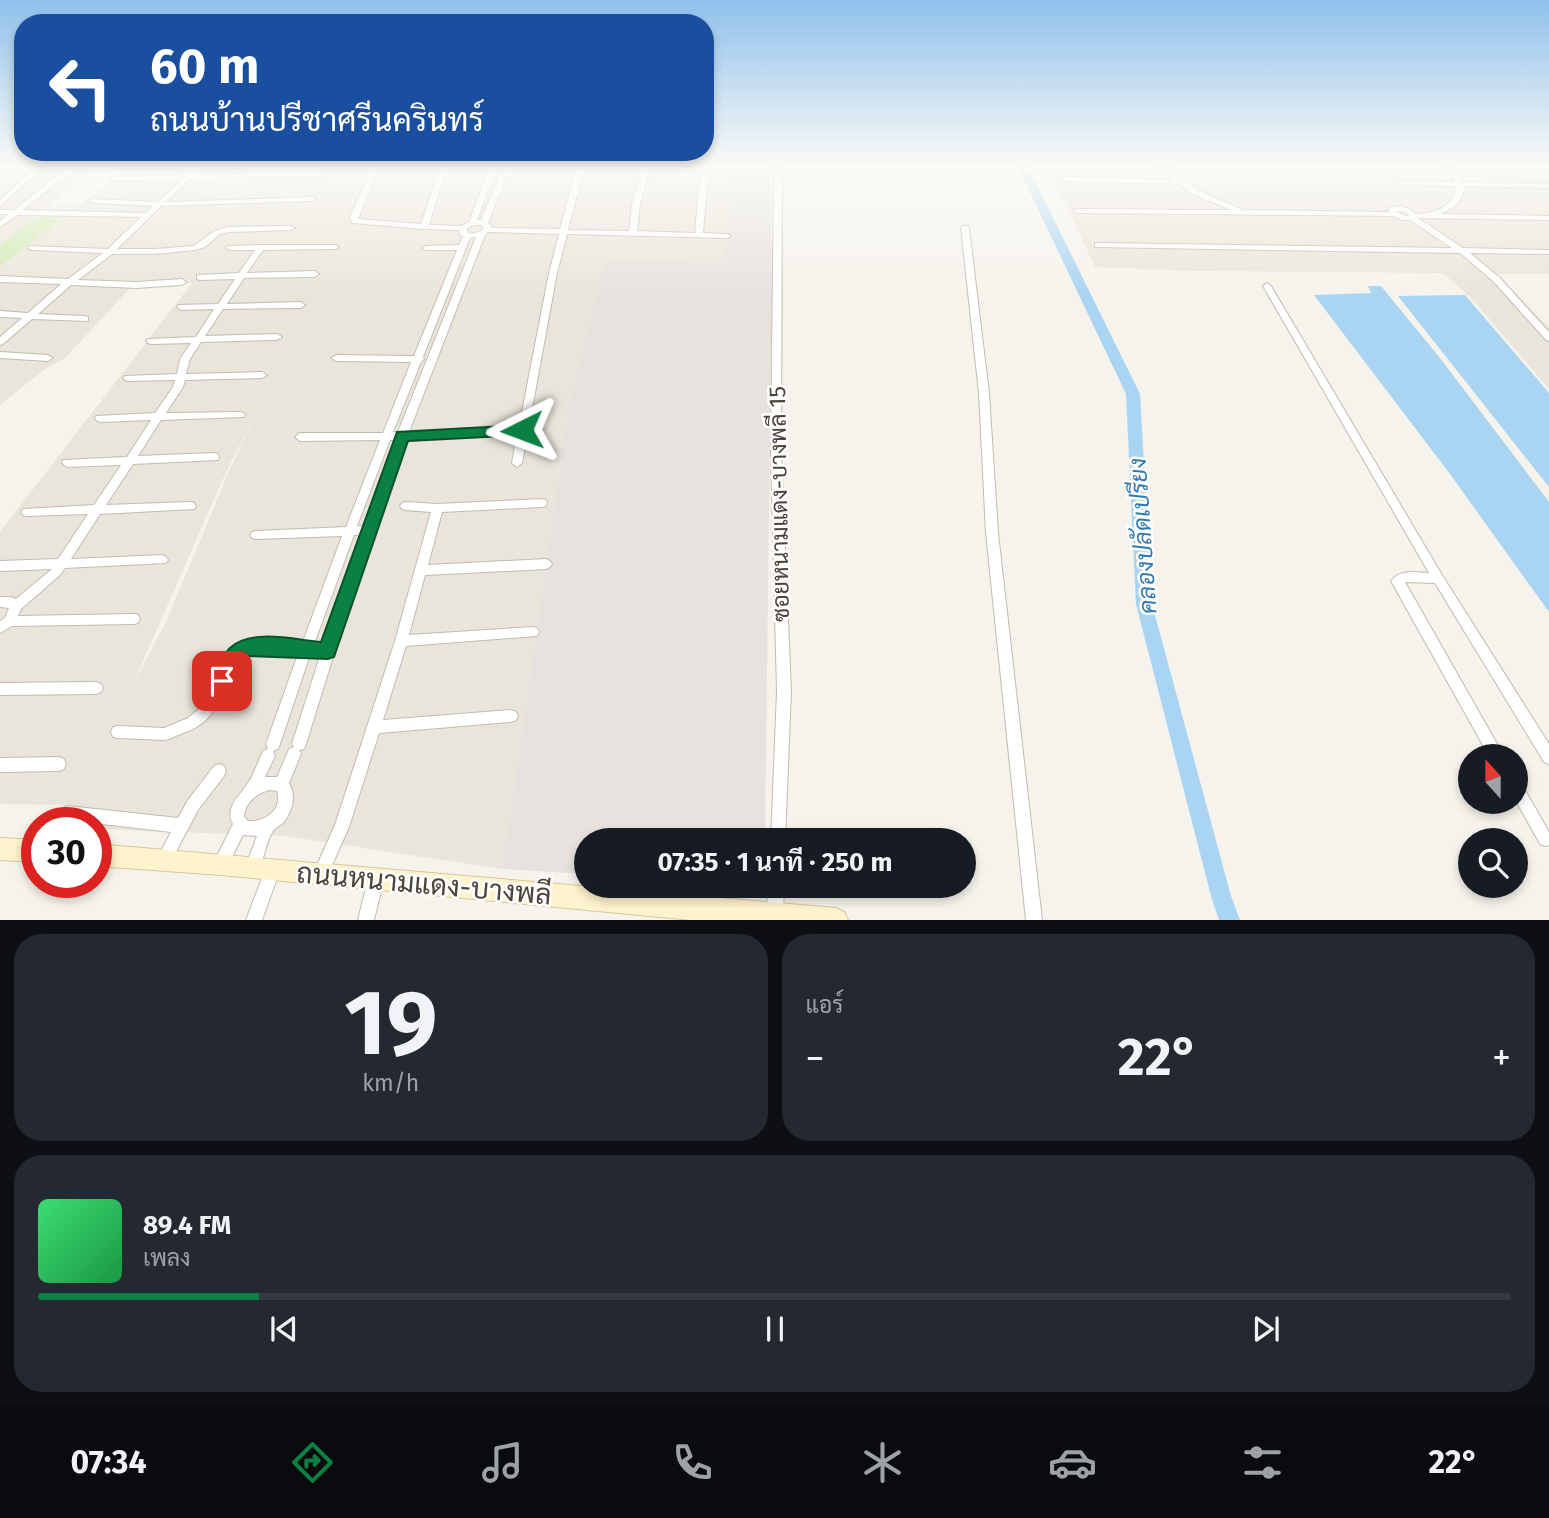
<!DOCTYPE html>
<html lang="th">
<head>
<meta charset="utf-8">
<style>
  :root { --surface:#171b24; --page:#242831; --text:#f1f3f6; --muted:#9ea1a6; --line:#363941; --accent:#0b8043 }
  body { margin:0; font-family:"Fira Sans",Sarabun,sans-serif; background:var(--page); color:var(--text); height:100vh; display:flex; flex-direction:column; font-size:26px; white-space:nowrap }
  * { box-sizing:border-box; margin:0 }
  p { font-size:23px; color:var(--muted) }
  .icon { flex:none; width:38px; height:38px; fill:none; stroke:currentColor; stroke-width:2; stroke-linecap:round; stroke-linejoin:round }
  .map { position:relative; height:920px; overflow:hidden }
  .drawer { display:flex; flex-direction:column; gap:14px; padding:14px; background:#0d0f14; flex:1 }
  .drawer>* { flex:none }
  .banner { position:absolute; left:14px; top:14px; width:700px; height:147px; border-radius:28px; box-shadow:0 4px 10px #0003; background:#1a4fa0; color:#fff; overflow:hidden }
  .needle { width:46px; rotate:339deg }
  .fabs { position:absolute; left:1458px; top:744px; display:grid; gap:14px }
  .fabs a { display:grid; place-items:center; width:70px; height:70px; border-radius:50%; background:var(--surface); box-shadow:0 4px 10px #0003; font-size:35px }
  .speed { position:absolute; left:21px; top:807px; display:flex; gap:14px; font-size:35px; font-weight:700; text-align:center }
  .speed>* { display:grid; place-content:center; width:91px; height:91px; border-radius:50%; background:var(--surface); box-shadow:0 4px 10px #0003; line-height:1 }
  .speed .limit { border:10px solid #d22; background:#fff; color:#111 }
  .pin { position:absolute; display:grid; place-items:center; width:60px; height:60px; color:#fff; margin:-30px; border-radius:14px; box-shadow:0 4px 10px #0006 }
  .me { position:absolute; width:77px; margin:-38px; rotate:267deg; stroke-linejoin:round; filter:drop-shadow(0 0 5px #0008) }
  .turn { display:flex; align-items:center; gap:24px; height:147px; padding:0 21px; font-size:32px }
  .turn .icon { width:91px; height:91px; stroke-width:2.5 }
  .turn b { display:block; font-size:49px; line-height:60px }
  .big { font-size:52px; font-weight:700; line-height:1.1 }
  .drawer .card { flex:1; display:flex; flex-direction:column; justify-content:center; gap:10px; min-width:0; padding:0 24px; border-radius:28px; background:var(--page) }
  .drawer .dial { align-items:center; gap:0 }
  .dial b { font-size:91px; line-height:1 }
  .song { display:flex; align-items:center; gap:21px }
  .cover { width:84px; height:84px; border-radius:10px; background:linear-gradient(135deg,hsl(140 70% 55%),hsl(140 70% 35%)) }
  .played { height:7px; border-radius:4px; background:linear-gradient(90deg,var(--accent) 15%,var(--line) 15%) }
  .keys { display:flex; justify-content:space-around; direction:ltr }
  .heat { display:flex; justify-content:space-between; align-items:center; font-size:38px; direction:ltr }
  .drawer .tiles { flex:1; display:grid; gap:14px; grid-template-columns:1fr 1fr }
  .card:last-child { grid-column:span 2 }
  .trip { position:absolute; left:574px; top:828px; width:402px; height:70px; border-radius:35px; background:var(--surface); box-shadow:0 4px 10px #0003; font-weight:700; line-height:70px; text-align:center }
  .dock { display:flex; height:112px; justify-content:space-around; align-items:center; background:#090b0e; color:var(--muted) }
  .dock .icon { width:49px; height:49px }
  .dock .current { color:var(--accent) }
  .dock b { font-size:32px; color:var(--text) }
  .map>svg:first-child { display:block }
</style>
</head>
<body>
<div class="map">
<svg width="1549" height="920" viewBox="0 0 1549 920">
  <rect width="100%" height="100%" fill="#f6f3ec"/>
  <g fill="#eae5da" fill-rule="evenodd">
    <path d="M17,167h80l-51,41 34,-3 46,-38h606l-9,96 -116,-3 -38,142 -67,467 -217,-33 -189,-7v-7h-31l8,-17 -73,-1v-272l192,-249 -61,4 -66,71 -20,11 -45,36v-138l63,-50 -32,2 -31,25v-62zM257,412l-28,59 -63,151 -33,62 93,-212z"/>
    <path d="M1044,167h505v107h-52l52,54v61l-75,-88 -31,-28 -248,-2 -100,-4 -37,-79 -10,-2z"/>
  </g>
  <path fill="#e6e2dd" d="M732,167h38l2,92 -7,581h-179v34l-84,-5 67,-467 37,-142 117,3z"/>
  <path fill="#d2eab5" d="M64,217l-64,50v-23l31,-25z"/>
  <g fill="#a9d4f2">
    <path d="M1368,286h13l59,72 109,144v110l-99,-138 -136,-179 57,-2z"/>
    <path d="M1465,295l84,98v94l-151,-191z"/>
  </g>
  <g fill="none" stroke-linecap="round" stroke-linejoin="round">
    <path fill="#a9d4f2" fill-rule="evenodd" d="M1018,167h10l112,227 12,210 79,292 9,24h-21l-8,-24 -75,-292 -10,-210z"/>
    <defs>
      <g id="street">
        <path d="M35,167h8l-43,39v-6z"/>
        <path d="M68,167h8l-53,43 123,3 7,-7 -61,-3 -4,-2 4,-2 66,3 23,-22 -71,1v-4h3l72,-2 8,-8h8l-7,8 126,-3 4,2 -4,2 -131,3 -23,23 146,-5 4,2 -4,2 -151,5 -44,43h38l39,-3 20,-15 15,-4 62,-1 4,2 -4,2 -62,2 -9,2 -15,13 -10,3 -40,4h-43l-34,26 58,2 46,-3 4,3 -4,3 -46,3 -65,-3 -33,29 47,2 3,1v4l-56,-2 -29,25 -3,1v-8l22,-19 -22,-1v-6l28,2 33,-29 -61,-2v-6l68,3 35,-26 -71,-3 -4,-2 1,-2 79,3 33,-32 -123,-2 -18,12v-6l8,-7h-8v-4h14z"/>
        <path d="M372,167h7l-21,52 63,5 19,-57h7l-18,58 32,1 8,-4 21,-55h7l-20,53h4l22,-53h7l-22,56 4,3 -1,2 69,1 14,-52 6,-10h7l-5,10 -14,53 61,1 3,-26 10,-38h8l-10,38 -3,26 58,2 4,-47 6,-19h7l-5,19 -4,47 24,1 4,2 -4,2 -160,-4 -10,39 -35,190 -5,4 -5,-4 5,-29 -111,5 -60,176 -40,129 -2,5 -5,1 2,4 -12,29c8,13 3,30 -7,41 -3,2 -7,4 -9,7 -6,8 -10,31 -15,42l-5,3 -5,-3 -3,-5 12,-32 -14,-1 -17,34 -5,3 -5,-3 -3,-5 20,-40c-9,-17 7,-28 15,-41 6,-9 10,-21 15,-32l5,-2 5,2 2,5 -10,21h12l12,-28 5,-2 -2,-3 28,-88 -10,-1 -30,89 -2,5 -5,2 -5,-2 -2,-5 32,-90c-11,0 -40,-6 -49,0 -23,13 -25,46 -41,64 -10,11 -26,15 -39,21l-5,1 -46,-2 -5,-1 -2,-5 2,-5 5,-1 46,2 24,-10 11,-9 27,-50 15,-14 16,-5 45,4 40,-108 -86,3 -4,-1 -2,-3 2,-3 4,-1 90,-4 34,-87 -80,1 -5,-4 5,-4h83l28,-71 -75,-1 -5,-3 5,-3 78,1 43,-106h-31l-4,-2 4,-2 33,-1 4,-9 -3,-1 -1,-5 -35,-1 -72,-6 -2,-6zM480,225l4,2 -3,4 -9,3 -5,-2v-3l4,-3zM488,232l71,2 -10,39 -30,154 -110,5 76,-197zM476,237l-78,195h-5l28,-70 3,-3 -1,-2 47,-119zM390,440h6l-31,86h-8zM354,535h7l-37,110 -10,-1zM269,790l8,1c6,19 -12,31 -29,30l-4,-5c2,-14 12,-22 25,-26z"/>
        <path d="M774,167h8l-1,287 10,237 -6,149h-14l6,-149 -6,-237z"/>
        <path d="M1159,167h8l31,23 45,20 146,2v-4c10,-3 19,-2 26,6 17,0 41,-7 41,-28l-55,-1 -4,-2 4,-2 54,1 -7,-15h7l7,15 87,2v4l-85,-2c0,15 -11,22 -23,28l108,2v4l-131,-2 45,30 86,2v4l-79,-1 30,25 49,54v9l-3,-1 -52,-58 -34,-29 -365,-6v-4h3l354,5 -42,-28h-8l-9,-4 -315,-3 -4,-2 1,-2 156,1 -39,-16 -12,-10 -117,-3 -4,-2 4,-2 111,3zM1396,211l9,1 4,4 -7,-1z"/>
        <path d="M962,226h6l1,2 20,165 9,140 44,387h-16l-40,-387 -7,-140 -18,-165z"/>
        <path d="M261,245h74l4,2 -4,2 -72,1 -16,23 68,-2 4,3 -4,3 -71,1 -17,26 74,-2 4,3 -4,3 -78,1 -18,27 72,-2 5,3 -5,3 -76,2 -11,17 -4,15 76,-2 5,3 -5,3 -77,2 -2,7 -17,26 74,-1 4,1 1,2 -1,2 -83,3 -23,36 76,-3 4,1 1,3 -1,3 -85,4 -27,41 84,-3 4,1 2,3 -2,3 -94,5 -29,45 91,-4 4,2 2,3 -2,3 -101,5 -5,7 -39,34 -3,7 116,-2 4,1 2,4 -2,4 -4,1 -122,2 -12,7v-12l5,-3 4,-10 -9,-1v-10h11l5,2 36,-30 -52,2v-10l58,-2 30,-45 -61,2 -4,-1 -2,-3 2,-3 71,-4 27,-40 -54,2 -5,-4 1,-3 64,-3 24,-37 -51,2 -4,-2 -1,-2 1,-2 59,-3 18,-26 2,-7 -47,1 -3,-1 -2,-2 2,-2 52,-2 3,-15 11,-16 -40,1 -3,-1 -2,-2 2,-2 48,-2 18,-28 -33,1 -4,-3 1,-2 40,-1 17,-25 -35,1 -3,-1v-4l42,-2 16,-23h-25l-4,-2 1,-2z"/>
        <path d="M1267,283l4,3 171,289 107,169v20l-5,-2 -109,-179 -30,-1 99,174h-15l-98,-175c9,-12 24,-9 38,-8l-166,-287z"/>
        <path d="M0,352l48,3 5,3 -5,3 -48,-3z"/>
        <path d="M542,499l4,1 1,3 -1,3 -4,1 -100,5 -14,53 118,-6 4,2 2,3 -2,3 -4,2 -121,6 -16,60 124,-8 4,1 2,4 -2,4 -131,10 -23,74 128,-10 5,2 2,4 -2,4 -5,2 -132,11 -30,94 -23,52 -5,3 -5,-3 -3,-5 22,-49 60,-184 36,-129 -25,-2 -4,-1 -2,-3 2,-3 4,-1 32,2z"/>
        <path d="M96,682l5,2 2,4 -2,4 -5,2 -96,1v-12z"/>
        <path d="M59,757l5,2 2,5 -2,5 -5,2 -59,1v-14z"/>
        <path d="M219,764l5,2 2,5 -2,5 -26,34 -29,55 -5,3 -5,-3 -3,-5 15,-28 -103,-12 -5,-2 -2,-5 2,-5 5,-2 110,12 10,-18 26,-34z"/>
        <path d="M1516,781l5,2 28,49v13l-4,1 -5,-2 -24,-43z"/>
        <path d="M272,862l5,3 3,5 -18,50h-16l21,-55z"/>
        <path d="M376,871l5,3 3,5 -10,41h-16l10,-41 3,-5z"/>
        <path d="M768,886h16l-1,28 -2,6h-12l-2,-6z"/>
      </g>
      <g id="secondary">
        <path d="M0,838l37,2v22l-37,-2z"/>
        <path d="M96,844l740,64 8,4 4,8h-156l-471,-45 -125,-9z"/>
      </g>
    </defs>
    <use href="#street" stroke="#c2bbae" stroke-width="2"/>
    <use href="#secondary" stroke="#d6c79b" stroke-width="2"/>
    <use href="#street" fill="#fff" fill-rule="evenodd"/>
    <use href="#secondary" fill="#fff3cd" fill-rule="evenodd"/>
  </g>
  <linearGradient id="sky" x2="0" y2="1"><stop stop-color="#8fc1ec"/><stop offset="0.56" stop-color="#fbfaf6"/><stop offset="1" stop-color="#fbfaf6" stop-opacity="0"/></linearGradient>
  <rect width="1549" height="296" fill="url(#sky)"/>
  <path fill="#0b8043" stroke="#07532c" stroke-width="2" d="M522,425l8,5 -8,5 -114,6 -74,216 -6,2 -78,-3 -7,5 -14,27 -7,2 -7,-2 -3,-7c4,-10 10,-25 18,-33 21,-20 66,-8 91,-6l76,-210z"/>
  <g text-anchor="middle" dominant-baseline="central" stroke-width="5" stroke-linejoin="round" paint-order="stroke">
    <g font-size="23" fill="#4b4439" stroke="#fff">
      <text transform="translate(779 504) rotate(-91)">ซอยหนามแดง-บางพลี 15</text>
    </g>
    <g font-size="24" font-style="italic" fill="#2e7ab2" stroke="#fff">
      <text transform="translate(1143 536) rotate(-94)">คลองปลัดเปรียง</text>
    </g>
    <g font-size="28" fill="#4b4439" stroke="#fff">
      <text transform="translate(424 884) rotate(5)">ถนนหนามแดง-บางพลี</text>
    </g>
  </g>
</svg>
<div class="fabs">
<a><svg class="needle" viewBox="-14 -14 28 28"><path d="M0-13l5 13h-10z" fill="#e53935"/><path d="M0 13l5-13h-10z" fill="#9ea1a6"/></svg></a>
<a><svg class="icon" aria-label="search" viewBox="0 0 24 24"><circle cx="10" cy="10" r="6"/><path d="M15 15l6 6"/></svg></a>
</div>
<div class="speed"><div class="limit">30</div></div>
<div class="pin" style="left:222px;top:681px;background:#d93025"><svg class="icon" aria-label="arrive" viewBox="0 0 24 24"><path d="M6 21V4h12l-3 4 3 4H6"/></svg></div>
<svg class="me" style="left:522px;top:430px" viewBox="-20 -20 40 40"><path d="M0-17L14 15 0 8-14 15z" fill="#0b8043" stroke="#fff" stroke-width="4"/></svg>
<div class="trip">07:35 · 1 นาที · 250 m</div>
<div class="banner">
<div class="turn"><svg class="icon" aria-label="left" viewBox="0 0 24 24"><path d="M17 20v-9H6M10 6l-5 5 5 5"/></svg><div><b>60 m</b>ถนนบ้านปรีชาศรีนครินทร์</div></div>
</div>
</div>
<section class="drawer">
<div class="tiles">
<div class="card dial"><b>19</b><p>km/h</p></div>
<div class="card"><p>แอร์</p>
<div class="heat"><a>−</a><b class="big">22°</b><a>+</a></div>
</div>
<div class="card">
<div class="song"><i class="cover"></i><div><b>89.4 FM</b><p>เพลง</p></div></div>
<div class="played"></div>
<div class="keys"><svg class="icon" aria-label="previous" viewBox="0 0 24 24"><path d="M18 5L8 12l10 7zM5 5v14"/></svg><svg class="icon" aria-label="pause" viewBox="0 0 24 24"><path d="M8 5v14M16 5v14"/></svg><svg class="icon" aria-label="next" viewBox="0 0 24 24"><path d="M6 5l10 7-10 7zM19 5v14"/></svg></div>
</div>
</div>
</section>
<nav class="dock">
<b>07:34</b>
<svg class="icon current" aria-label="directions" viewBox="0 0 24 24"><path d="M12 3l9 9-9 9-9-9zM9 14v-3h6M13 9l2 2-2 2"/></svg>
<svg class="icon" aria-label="music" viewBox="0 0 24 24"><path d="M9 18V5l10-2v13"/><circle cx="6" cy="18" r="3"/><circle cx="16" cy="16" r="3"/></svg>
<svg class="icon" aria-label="phone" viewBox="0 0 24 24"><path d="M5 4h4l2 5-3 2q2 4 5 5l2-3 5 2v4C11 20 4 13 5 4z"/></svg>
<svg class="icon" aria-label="climate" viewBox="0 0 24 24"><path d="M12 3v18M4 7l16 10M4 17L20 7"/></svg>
<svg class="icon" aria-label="car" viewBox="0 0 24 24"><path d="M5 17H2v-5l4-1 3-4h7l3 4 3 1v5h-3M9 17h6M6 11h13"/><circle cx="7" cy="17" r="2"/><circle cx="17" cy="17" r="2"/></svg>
<svg class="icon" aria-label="filters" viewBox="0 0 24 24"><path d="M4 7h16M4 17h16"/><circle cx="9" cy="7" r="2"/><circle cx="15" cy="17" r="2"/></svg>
<b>22°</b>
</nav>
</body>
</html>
